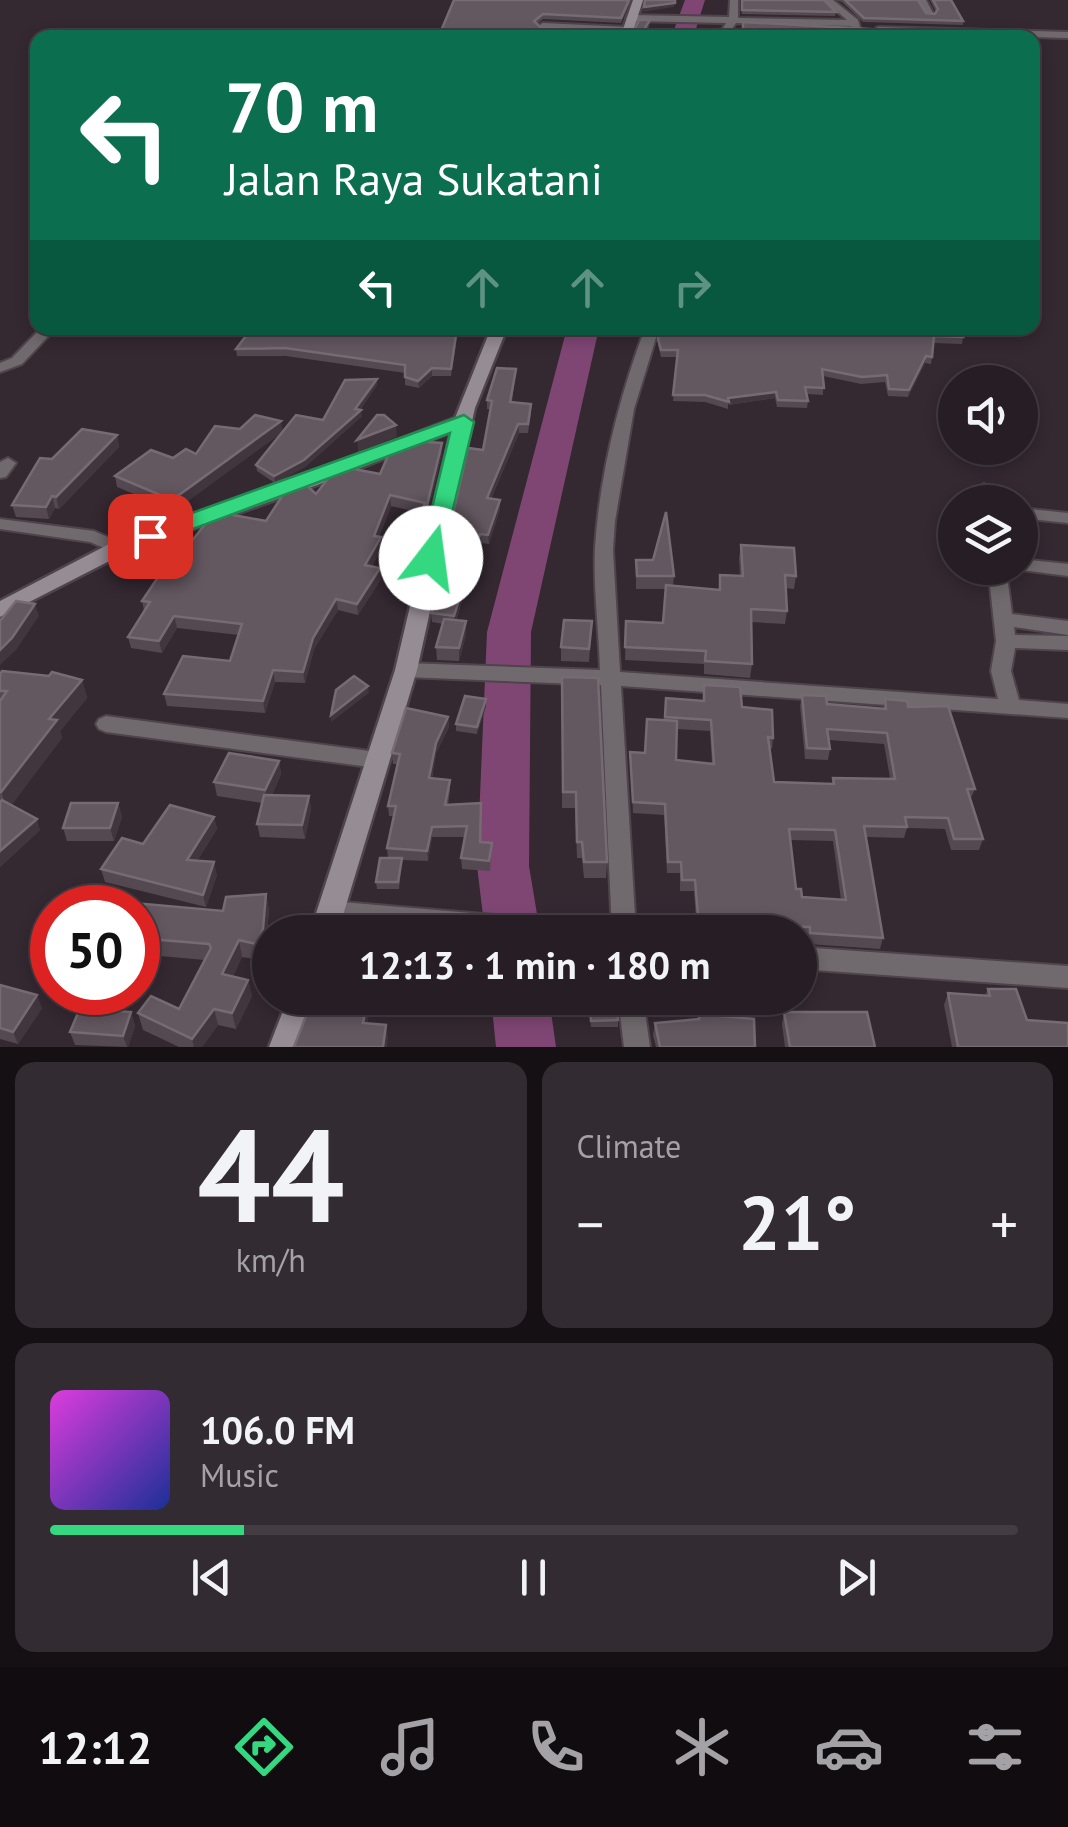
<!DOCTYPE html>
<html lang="en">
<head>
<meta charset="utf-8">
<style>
  :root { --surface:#271e25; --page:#332b32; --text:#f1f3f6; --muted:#a4a2a7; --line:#433c42; --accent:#34d881 }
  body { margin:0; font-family:"PT Sans",sans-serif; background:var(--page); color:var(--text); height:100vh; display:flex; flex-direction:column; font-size:38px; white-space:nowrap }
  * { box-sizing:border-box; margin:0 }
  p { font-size:32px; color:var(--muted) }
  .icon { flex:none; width:55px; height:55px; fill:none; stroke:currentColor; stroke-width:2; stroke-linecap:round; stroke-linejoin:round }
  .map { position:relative; height:1047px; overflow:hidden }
  .details { display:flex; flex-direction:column; gap:15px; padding:15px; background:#151014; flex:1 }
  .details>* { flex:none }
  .top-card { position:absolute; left:30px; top:30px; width:1010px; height:305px; border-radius:20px; box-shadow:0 5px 15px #0003,0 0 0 2px var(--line); background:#0b6e4f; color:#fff; overflow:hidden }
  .tools { position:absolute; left:938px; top:365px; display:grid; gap:20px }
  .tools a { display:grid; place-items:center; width:100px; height:100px; border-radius:50%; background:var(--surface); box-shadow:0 5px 15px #0003,0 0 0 2px var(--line); font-size:50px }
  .speed { position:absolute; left:30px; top:885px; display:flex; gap:20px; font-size:50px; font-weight:700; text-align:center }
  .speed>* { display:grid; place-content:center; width:130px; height:130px; border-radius:50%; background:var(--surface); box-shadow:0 5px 15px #0003,0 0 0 2px var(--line); line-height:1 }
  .speed .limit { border:15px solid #d22; background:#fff; color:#111 }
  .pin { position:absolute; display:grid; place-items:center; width:85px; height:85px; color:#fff; margin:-42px; border-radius:20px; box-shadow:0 5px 15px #0006 }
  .me { position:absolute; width:110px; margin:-55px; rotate:15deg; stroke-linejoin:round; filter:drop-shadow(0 0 8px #0008) }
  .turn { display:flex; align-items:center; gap:35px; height:210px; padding:0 30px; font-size:45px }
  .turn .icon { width:130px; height:130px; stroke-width:2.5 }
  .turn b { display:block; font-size:70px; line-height:85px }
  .lanes { display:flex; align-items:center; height:95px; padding:0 30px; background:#0003; justify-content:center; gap:50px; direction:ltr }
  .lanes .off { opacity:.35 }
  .big { font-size:75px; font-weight:700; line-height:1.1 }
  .details .tile { flex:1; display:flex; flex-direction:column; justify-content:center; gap:15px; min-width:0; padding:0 35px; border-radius:20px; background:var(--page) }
  .details .dial { align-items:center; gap:0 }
  .dial b { font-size:130px; line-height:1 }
  .song { display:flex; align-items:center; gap:30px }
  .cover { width:120px; height:120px; border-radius:15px; background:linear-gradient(135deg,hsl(300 70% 55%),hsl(230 70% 35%)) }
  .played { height:10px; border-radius:5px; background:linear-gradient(90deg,var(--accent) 20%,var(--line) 20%) }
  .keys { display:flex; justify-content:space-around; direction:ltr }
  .heat { display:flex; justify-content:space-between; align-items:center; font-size:55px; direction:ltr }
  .details .tiles { flex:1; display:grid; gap:15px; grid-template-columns:1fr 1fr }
  .tile:last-child { grid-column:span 2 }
  .trip { position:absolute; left:252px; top:915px; width:565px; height:100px; border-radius:50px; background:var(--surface); box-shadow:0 5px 15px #0003,0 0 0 2px var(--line); font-weight:700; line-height:100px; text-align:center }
  .tab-bar { display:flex; height:160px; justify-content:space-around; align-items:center; background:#100c0f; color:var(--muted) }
  .tab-bar .icon { width:70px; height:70px }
  .tab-bar .selected { color:var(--accent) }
  .tab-bar b { font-size:45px; color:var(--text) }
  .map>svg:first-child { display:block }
</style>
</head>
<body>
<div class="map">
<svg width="1068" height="1047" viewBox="0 0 1068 1047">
  <rect width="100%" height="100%" fill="#342831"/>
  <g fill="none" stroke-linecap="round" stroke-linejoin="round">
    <g fill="#7f4674" fill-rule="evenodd">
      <path d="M685,0h20l-12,38h-22z"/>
      <path d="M567,328h32l-68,304 -2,234 11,66h-55l-8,-66 10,-234z"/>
      <path d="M491,998h58l7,49h-60z"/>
    </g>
    <defs>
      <g id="street">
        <path d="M730,0h8v18l109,2 -23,-20h9l25,20 5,18h-10l-2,-12 -115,-3 -10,15h-9l9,-15 -95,-2 -5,-3 5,-3 98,2z"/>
        <path d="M918,0h8l8,15h-6z"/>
        <path d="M543,23l84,4 5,3 -5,3 -87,-5 -2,-2z"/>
        <path d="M879,27l189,5v6l-192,-6v-4z"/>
        <path d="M41,328h15l-34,36 -22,8v-9l12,-5z"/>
        <path d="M645,328h14l-25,81 -19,112 -2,29 7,122 378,27 -7,-28 5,-30 -8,-73h18l6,46 56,7v14l-54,-8 1,8 53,1v14l-53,-2 -4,23 8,29 49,4v14l-447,-32 15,246h-24l-11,-247 -195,-8 -7,-2 -3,-5 3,-5 7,-2 194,7c-1,-40 -7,-83 -5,-123 5,-75 24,-149 50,-219z"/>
        <path d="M8,458l8,5 -10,14 -6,1v-16z"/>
        <path d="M984,484l8,5 3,13h-17l-2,-13z"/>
        <path d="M1020,508l48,5v10l-48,-5z"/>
        <path d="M0,519l94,12 30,13 3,4 -9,6 -28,-12 -90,-13z"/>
        <path d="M1020,559l48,5v12l-54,-7 6,-1z"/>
        <path d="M106,716l271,36 8,2 3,6 -3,6 -8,2 -271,-36 -7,-3 -3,-5 3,-5z"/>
        <path d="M330,901l246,21 9,3 3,7h-126l-132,-11 -8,-3 -4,-7 4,-7z"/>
        <path d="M800,947l268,19v22l-268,-19z"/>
        <path d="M618,998h25l7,49h-26z"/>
      </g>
      <g id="secondary">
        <path d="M633,0h10l-12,38h-11z"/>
        <path d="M491,328h16l-32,80 -58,262 -79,262h-28l85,-262 56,-238 -134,53 -192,68 -125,64v-16l111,-58 192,-66 152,-59z"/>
        <path d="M288,998h28l-17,49h-30z"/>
      </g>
    </defs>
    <use href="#street" stroke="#4f434c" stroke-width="4"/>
    <use href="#secondary" stroke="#4f434c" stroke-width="5"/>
    <use href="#street" fill="#706a6e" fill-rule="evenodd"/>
    <use href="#secondary" fill="#968c94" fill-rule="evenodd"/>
  </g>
  <g fill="#544851" fill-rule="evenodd">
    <path d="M454,0h177l-10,23 -78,-4 -6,5 3,3 80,10h11l19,-12 -8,13h-204z"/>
    <path d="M742,0l94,12 -1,4 -93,-2z"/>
    <path d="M835,0h83l8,13 9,1 1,-2 -6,-12h21l12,21v4l-100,-3 -21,-20z"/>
    <path d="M252,328h49l-1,1 36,4 131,-5 -2,8h-8l-6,40h-19l-13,12 -14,-3v-12l-119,-17h-49l-1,-7z"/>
    <path d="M661,328l302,9 -1,7 -28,-1 -3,21 -6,-1 -17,34 -20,-1 -3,-14 -24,2 -38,-8v19l-16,-1 1,7 -1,7 -30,-1 -2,-9 -47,7v4l-23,-7 -32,-1 4,-44h-16l-3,-12z"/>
    <path d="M516,369l-4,33 19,11 -3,20h-9l-28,66 9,1v9l-11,35 -8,-1 -25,77 10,15 -7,26 -22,-1 -1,-13 7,-23 -11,-2 -1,-9 11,-32h-1l-1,-10 43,-121 7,-41h-3v-9z"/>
    <path d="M377,385l-17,25 2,6 -57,51 -30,16 -18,-12 -1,-6 25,-32 -107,78 -57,-24 -2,-11 58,-18 23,-4 44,-25 43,2 40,-11z"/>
    <path d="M117,435l2,12 -60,62 -4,-1 -6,11 -33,-2 -4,-12 40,-46z"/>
    <path d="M442,443v10l-20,84 -6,-1 -1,-11 6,-12 -30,-7 -12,31 3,11 -10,18 9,13 -23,36 -20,-5 -24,39 -9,34 -30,-1 -10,31 -98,-7 -3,-12 66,-33 9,-26 -62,-7 -15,25 -31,-5 -3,-11 16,-26 -2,-10 42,-50 82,-30 50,-27 64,-20z"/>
    <path d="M741,545l55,31 -2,13 -9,-1 2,23 -2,13 -34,-2 1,42 -2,14 -46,-4v-10l-79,-4 1,-39 37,2 3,-34h-30v-29l38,16 -1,9 46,5 1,-15 20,1 -1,-18z"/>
    <path d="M592,621l-3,41 -28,-1v-14z"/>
    <path d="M0,674l82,6 5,18 -27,33 2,7 -51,67 29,25 -40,37z"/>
    <path d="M562,677l45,185 -1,16h-22l-2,-20h-5l-2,-50h-13z"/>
    <path d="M802,695l25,9 56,4 2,-9 23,8 67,82 -5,11 13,39 -4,11h-28l-6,-21 -38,-1 -3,10 -38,-1 17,101 -3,11 -72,-5 -1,-5 -7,-1v-6h-103l-3,-41h-14v-18h-13l-3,-58 -31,-2 -3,-61 15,1 19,-33 2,-22 76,9 31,31 -1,11 -2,-1 4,34 58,2 1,-6h57l-6,-34 -55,-4 1,9 -2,11 -23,-1 -5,-53zM677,729l33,2 2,33 -36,-4zM790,840l43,1 8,59 -39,-3 -6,-8z"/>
    <path d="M486,706l-9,28 -21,-3v-7z"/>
    <path d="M448,717l1,10 -13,26 -4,26 18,1v10l-2,15 33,37 11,1 -2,28 -28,-2 -1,-11 4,-21h-33l-4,24 -26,-1 -3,29h-22l-1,-7 12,-24 -1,-10 7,-32h-5l-1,-10 9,-42h-4l-1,-11z"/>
    <path d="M279,761l2,13 -9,21 37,1 2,13 -6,30 -45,-2 -3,-13 5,-21 -45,-7 -3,-14z"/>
    <path d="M118,803l4,14 -8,24h-47l-4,-13z"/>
    <path d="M214,817l3,12 -20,32 20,14 -11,32 -101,-25 -4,-13 42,-25z"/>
    <path d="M266,894l3,16 -3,35 -6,15 -18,-3 -9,19 15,4 4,16 -16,33 -18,-4 -16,22h-23l-36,-17 -5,-17 41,-4 26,-49 -67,-6v-46l85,3z"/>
    <path d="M0,985l42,23 -24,36 -18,-5z"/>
    <path d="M988,989l39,31 41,27h-116l-8,-42 4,-12 37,2z"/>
    <path d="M589,1004l29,16v7h-27z"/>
    <path d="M131,1012l4,14 -7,21 -53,-2 -5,-13z"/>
    <path d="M784,1012l91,35h-90l-3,-23z"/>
    <path d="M655,1023l100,24h-99l-3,-12z"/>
  </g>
  <g fill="#41353e">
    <path d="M676,0l-2,7 -31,5 1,-5z"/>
    <path d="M457,328v8l-6,40v-7z"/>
    <path d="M926,356l-1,7 -17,34 1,-7z"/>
    <path d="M432,368v8l-13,12 -1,-7z"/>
    <path d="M377,379v6l-19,28 3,-3 1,6 -57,51 -30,16 -1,-7 81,-67z"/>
    <path d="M776,392l-1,6 -47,7v-7z"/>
    <path d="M281,421l2,11 -109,79 -2,-11z"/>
    <path d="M518,424l1,9 -32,74v-9z"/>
    <path d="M396,425l1,12 -39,15 -1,-12z"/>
    <path d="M117,435l2,12 -60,62 -3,-12z"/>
    <path d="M442,443v10l-20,84v-11z"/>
    <path d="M390,495l1,11 -16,41 -1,-11z"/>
    <path d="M52,496l3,12 -6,11 -3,-12z"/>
    <path d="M500,500v9l-11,35 -1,-9z"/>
    <path d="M480,534l1,9 -27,82v-9z"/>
    <path d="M381,537l1,11 -16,28 -1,-11z"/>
    <path d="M380,568l1,11 -23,36 -1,-11z"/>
    <path d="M336,599l2,11 -24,39 -9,34 -2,-11 10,-34z"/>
    <path d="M35,604l4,12 -23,34 -16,15v-15z"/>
    <path d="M174,616l3,12 -15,25 -3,-12z"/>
    <path d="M466,621v14l-7,26v-13z"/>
    <path d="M273,670l2,12 -10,31 -2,-12z"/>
    <path d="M82,680l5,18 -27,33 2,7 -54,72 -7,-18 48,-73z"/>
    <path d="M368,686l1,7 -38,29v-7z"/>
    <path d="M486,699v7l-9,28v-7z"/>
    <path d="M448,717l1,10 -13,26 -6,36 -1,-11 7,-35z"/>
    <path d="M279,761l2,13 -13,30 -3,-14z"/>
    <path d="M309,796l2,13 -6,30 -3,-14z"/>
    <path d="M118,803l4,14 -8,24 -4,-13z"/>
    <path d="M214,817l3,12 -27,44 -3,-13z"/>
    <path d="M37,819l3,11 -40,37v-16z"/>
    <path d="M432,827v10l-4,24 -1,-10z"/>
    <path d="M214,862l3,13 -11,32 -3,-12z"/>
    <path d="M266,894l3,16 -3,35 -6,15 -4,-16z"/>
    <path d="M239,940l3,17 -16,33 -4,-16z"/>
    <path d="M248,980l4,16 -16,33 -4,-16z"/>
    <path d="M37,995l5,13 -24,36 -5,-12z"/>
    <path d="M368,998h4l-7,39 -2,-14z"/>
    <path d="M214,1009l4,16 -16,22h-8l-2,-8z"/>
    <path d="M131,1012l4,14 -7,21h-1l-4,-11z"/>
    <path d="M386,1025l2,13 -1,9h-4z"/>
  </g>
  <g fill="#635760" stroke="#766b73" stroke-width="2.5" fill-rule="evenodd">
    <path d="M454,0h175l-8,18 -78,-4 -9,7 6,6 77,4 3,6h11l8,-17h11l-11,18h-201z"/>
    <path d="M645,0h30v3l-31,4z"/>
    <path d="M742,0h82l12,12 -94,-2z"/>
    <path d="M845,0h73l8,13 9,1 3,-5 -5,-9h18l12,21 -99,-3z"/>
    <path d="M743,22l234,13 3,3h-261l24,-1z"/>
    <path d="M252,328h43l41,5 3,-5h126h-8l-6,41 -19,-1 -14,13 -13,-4v-12l-120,-17 -49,1z"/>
    <path d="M661,328h299l3,9 -29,-1 -2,21 -6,-1 -17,34 -20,-1 -2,-14 -25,2 -40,-8 2,19 -19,-1 3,14 -30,-1 -2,-8 -48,6 1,4 -24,-7h-32l5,-45h-17l-3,-11z"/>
    <path d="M497,368l19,1 -6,33 21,2 -3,20h-10l-31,74 13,2 -12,35 -8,-1 -26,82 -23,-3 15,-41 -6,-1 28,-123 15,2 9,-49 -5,-1z"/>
    <path d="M377,379l-22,30 6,1 -57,50 -30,16 -18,-11 40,-50 27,5 22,-40z"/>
    <path d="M255,415l26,6 -109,79 -57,-24 36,-26 22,8 13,-9 10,5 19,-28 25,3z"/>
    <path d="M377,415h7l12,10 -39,15z"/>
    <path d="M82,429l35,6 -61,62 -4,-1 -6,11 -34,-2 28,-47 12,1z"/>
    <path d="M412,441l30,2 -20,83 -7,-1 10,-22 -35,-8 -16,41 7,1 -16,28 15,3 -23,36 -21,-5 -23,39 -10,34 -30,-2 -10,31 -99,-7 19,-38 47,5 12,-37 -68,-8 -15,25 -31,-4 22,-35 -8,-1 35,-52 7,2 22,-28 22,-9 38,7 20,-31 18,-7 12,11 18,-23 10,-4 36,7 11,-25z"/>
    <path d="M666,512l8,64h-37l-1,-16h17z"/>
    <path d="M741,545l53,3 2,28 -11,-1 2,36 -36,-2 1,55 -47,-3 1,-10 -81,-4 1,-26 37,2 3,-38 54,5v-15l23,1z"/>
    <path d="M16,601l19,3 -23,34 -12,12v-29z"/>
    <path d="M444,619l22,2 -7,27 -23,-1z"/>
    <path d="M564,620l28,1 -3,28 -28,-2z"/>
    <path d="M2,671l47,5 3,-4 30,8 -33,39 8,1 -56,72 -1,-1v-90l7,-10h-7v-17z"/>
    <path d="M354,676l14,10 -37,29 5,-25z"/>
    <path d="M562,677l36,1 9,184h-23l-2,-20h-5l-1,-50h-13z"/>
    <path d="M704,685l36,2 2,20 30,3 1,28 -5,-1 6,45 60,2 -1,-6 62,1 -8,-46 -60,-4 3,20 -23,-1 -5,-53 24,1 1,8 59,5 -1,-10 22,2 1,6 40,-1 27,83h-8l16,50h-29l-6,-21 -43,-1 2,10 -43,-1 19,112 -73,-5v-6l-41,-1 -1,-5 -17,2v5l-52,-1 -4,-47h-13l-1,-18h-13l-3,-58 -32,-2 -3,-50 15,1 2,-34 30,2 -1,39 38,4 -3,-44 -46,-3 1,-19 38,3zM789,829l46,1 11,70 -44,-3 -1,-8h-5z"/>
    <path d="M465,696l21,3 -9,28 -21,-3z"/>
    <path d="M406,708l42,9 -12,26 -7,35 21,2 -5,25 36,-2 -1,39 12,1 -3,18 -28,-3 6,-32 -35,1 -5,24 -40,-3 9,-42h-8l12,-52 -8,-1z"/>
    <path d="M229,753l50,8 -14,29 -51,-8z"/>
    <path d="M264,795l45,1 -7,29 -45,-1z"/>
    <path d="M2,800l35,19 -37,32v-49z"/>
    <path d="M71,803h47l-8,25h-47z"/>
    <path d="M170,805l44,12 -27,43 27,2 -11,33 -102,-26 21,-31 21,6z"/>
    <path d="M380,858h22l-4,24h-22z"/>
    <path d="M266,894l-3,35 -7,15 -17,-4 -17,34 26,6 -16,33 -18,-4 -22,30 -54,-26 13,-17 28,13 32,-61 -2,-4 -71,-6v-30h-64l4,-10 145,13 3,-14z"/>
    <path d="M362,914l55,5v13h-58z"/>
    <path d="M0,985l37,10 -24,37 -13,-4z"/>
    <path d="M988,989h28l11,31 41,3v24h-110l-10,-54 42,3z"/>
    <path d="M313,998h55l-5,25 23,2 -3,22h-89z"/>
    <path d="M589,998h26l3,22 -27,1z"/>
    <path d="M80,1008l51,4 -8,24 -53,-4z"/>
    <path d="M784,1012h83l8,35h-85z"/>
    <path d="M699,1014l55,5 1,28h-95l-5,-24 44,-4z"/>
  </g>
  <path fill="#34d881" stroke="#228c54" stroke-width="2.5" d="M464,415l10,7 -34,141 -9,2 -11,-7 30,-125 -292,109h-16l-4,-6 4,-5z"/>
</svg>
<div class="tools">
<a><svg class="icon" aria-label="sound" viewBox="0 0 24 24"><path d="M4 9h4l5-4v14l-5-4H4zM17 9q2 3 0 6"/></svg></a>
<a><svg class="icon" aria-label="layers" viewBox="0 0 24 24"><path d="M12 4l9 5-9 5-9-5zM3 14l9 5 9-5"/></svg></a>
</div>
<div class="speed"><div class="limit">50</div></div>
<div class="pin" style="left:150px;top:536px;background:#d93025"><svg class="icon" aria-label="arrive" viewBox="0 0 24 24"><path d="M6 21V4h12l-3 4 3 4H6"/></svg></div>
<svg class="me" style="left:431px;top:558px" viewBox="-20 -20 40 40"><circle r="19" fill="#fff"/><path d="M0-13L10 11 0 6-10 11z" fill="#34d881"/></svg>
<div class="trip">12:13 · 1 min · 180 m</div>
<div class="top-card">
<div class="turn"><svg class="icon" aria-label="left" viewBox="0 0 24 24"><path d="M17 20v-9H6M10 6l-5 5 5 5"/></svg><div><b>70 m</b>Jalan Raya Sukatani</div></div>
<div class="lanes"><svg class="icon" aria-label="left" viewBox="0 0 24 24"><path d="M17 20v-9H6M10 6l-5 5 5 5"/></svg><svg class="icon off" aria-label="ahead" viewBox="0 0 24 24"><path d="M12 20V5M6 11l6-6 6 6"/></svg><svg class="icon off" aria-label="ahead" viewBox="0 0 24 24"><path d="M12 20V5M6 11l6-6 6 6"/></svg><svg class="icon off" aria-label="right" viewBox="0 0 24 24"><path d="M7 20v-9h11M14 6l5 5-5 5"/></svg></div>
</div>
</div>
<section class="details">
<div class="tiles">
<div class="tile dial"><b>44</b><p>km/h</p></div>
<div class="tile"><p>Climate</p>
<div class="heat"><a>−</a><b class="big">21°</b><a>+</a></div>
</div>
<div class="tile">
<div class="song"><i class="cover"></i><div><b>106.0 FM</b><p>Music</p></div></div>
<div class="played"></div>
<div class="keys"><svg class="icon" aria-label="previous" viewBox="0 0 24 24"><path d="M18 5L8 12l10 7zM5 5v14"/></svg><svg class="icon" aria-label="pause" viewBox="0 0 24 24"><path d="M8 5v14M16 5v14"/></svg><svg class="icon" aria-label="next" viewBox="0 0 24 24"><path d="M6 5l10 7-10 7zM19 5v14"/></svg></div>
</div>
</div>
</section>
<nav class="tab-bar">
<b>12:12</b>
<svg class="icon selected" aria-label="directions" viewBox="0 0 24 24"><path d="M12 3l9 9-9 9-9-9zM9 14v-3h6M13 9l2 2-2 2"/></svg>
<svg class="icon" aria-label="music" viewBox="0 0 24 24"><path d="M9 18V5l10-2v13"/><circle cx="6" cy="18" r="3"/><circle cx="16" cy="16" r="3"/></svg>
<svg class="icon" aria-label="phone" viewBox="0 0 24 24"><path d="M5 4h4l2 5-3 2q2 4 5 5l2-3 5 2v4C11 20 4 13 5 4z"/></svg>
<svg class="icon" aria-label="climate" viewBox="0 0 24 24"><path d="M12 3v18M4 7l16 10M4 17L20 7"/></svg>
<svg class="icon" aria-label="car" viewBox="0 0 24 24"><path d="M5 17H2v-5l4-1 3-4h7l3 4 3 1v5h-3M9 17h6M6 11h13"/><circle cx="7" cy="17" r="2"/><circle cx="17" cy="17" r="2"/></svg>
<svg class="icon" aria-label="filters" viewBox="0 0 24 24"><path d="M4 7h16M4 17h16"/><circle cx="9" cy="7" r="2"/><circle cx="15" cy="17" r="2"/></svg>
</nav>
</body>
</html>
